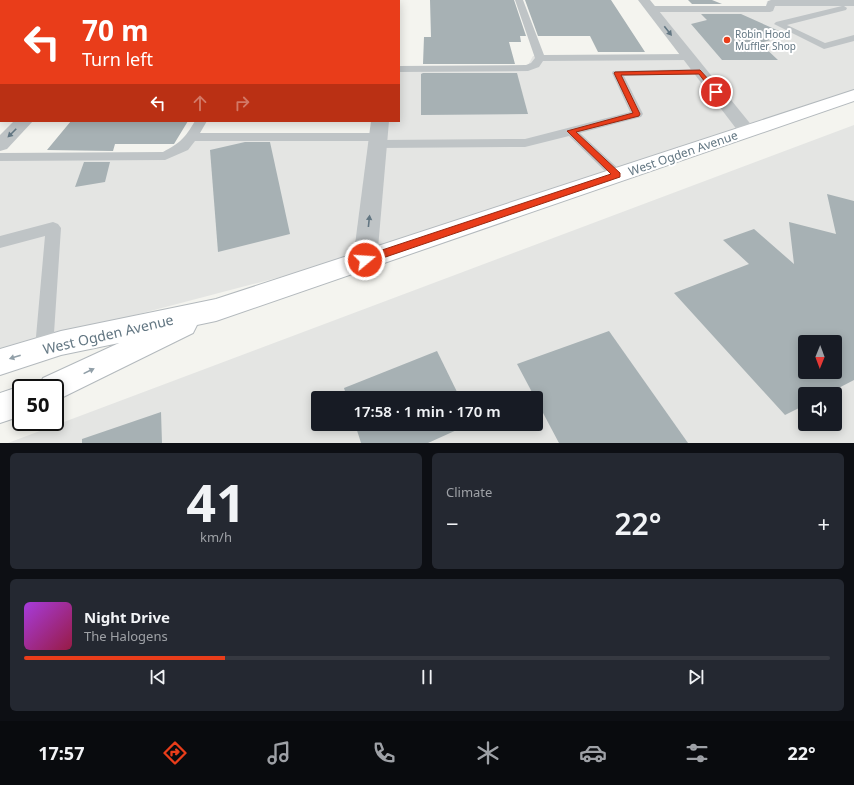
<!DOCTYPE html>
<html lang="en">
<head>
<meta charset="utf-8">
<style>
  :root { --surface:#171b24; --page:#242831; --text:#f1f3f6; --muted:#9ea1a6; --line:#363941; --accent:#e93d1a }
  body { margin:0; font-family:"Noto Sans",sans-serif; background:var(--page); color:var(--text); height:100vh; display:flex; flex-direction:column; font-size:15px; white-space:nowrap }
  * { box-sizing:border-box; margin:0 }
  p { font-size:13px; color:var(--muted) }
  .icon { flex:none; width:22px; height:22px; fill:none; stroke:currentColor; stroke-width:2; stroke-linecap:round; stroke-linejoin:round }
  .map { position:relative; height:443px; overflow:hidden }
  .drawer { display:flex; flex-direction:column; gap:10px; padding:10px; background:#0d0f14; flex:1 }
  .drawer>* { flex:none }
  .guide { position:absolute; left:0px; top:0px; width:400px; height:122px; box-shadow:0 2px 10px #0003; background:#e93d1a; color:#fff; overflow:hidden }
  .needle { width:26px; rotate:181deg }
  .controls { position:absolute; left:798px; top:335px; display:grid; gap:8px }
  .controls a { display:grid; place-items:center; width:44px; height:44px; border-radius:4px; background:var(--surface); box-shadow:0 2px 10px #0003; font-size:20px }
  .speed { position:absolute; left:12px; top:379px; display:flex; gap:8px; font-size:20px; font-weight:700; text-align:center }
  .speed>* { display:grid; place-content:center; width:52px; height:52px; border-radius:50%; background:var(--surface); box-shadow:0 2px 10px #0003; line-height:1 }
  .speed .limit { border:2px solid #111; border-radius:6px; background:#fff; color:#111 }
  .pin { position:absolute; display:grid; place-items:center; width:34px; height:34px; color:#fff; margin:-17px; border:2px solid #fff; border-radius:50%; box-shadow:0 1px 4px #0007 }
  .me { position:absolute; width:44px; margin:-22px; rotate:72deg; stroke-linejoin:round; filter:drop-shadow(0 0 3px #0008) }
  .turn { display:flex; align-items:center; gap:14px; height:84px; padding:0 16px; font-size:18px }
  .turn .icon { width:52px; height:52px; stroke-width:2.5 }
  .turn b { display:block; font-size:28px; line-height:34px }
  .lanes { display:flex; align-items:center; height:38px; padding:0 16px; background:#0003; justify-content:center; gap:20px; direction:ltr }
  .lanes .off { opacity:.35 }
  .big { font-size:30px; font-weight:600; line-height:1.1 }
  .drawer .widget { flex:1; display:flex; flex-direction:column; justify-content:center; gap:6px; min-width:0; padding:0 14px; border-radius:6px; background:var(--page) }
  .drawer .dial { align-items:center; gap:0 }
  .dial b { font-size:52px; line-height:1 }
  .song { display:flex; align-items:center; gap:12px }
  .cover { width:48px; height:48px; border-radius:6px; background:linear-gradient(135deg,hsl(280 70% 55%),hsl(340 70% 35%)) }
  .played { height:4px; border-radius:2px; background:linear-gradient(90deg,var(--accent) 25%,var(--line) 25%) }
  .keys { display:flex; justify-content:space-around; direction:ltr }
  .heat { display:flex; justify-content:space-between; align-items:center; font-size:22px; direction:ltr }
  .drawer .tiles { flex:1; display:grid; gap:10px; grid-template-columns:1fr 1fr }
  .widget:last-child { grid-column:span 2 }
  .trip { position:absolute; left:311px; top:391px; width:232px; height:40px; border-radius:4px; background:var(--surface); box-shadow:0 2px 10px #0003; font-weight:600; line-height:40px; text-align:center }
  .tab-bar { display:flex; height:64px; justify-content:space-around; align-items:center; background:#090b0e; color:var(--muted) }
  .tab-bar .icon { width:28px; height:28px }
  .tab-bar .on { color:var(--accent) }
  .tab-bar b { font-size:18px; color:var(--text) }
  .map>svg:first-child { display:block }
</style>
</head>
<body>
<div class="map">
<svg width="854" height="443" viewBox="0 0 854 443">
  <rect width="100%" height="100%" fill="#f4f4ef"/>
  <g fill="#e4e5e3" fill-rule="evenodd">
    <path d="M767,1h87v89l-505,169 -290,76 -59,19v-198l166,-3 23,-17 183,-2 2,-13h25v-53l128,-1 6,-11h150l-38,-48 121,-1z"/>
    <path d="M854,125v318h-846zM805,342h30v30h-30zM805,394h30v30h-30zM318,398h218v26h-218z"/>
  </g>
  <g fill="#a7b1b4" fill-rule="evenodd">
    <path d="M430,0h84l12,36h-6l1,6h-12l6,22h-92l1,-27h7z"/>
    <path d="M525,0h86l34,52h-47l-8,-16h-52z"/>
    <path d="M688,0h24l10,4h-30z"/>
    <path d="M701,14h40l47,21 -28,8 18,17h-56l-31,-36 16,-4z"/>
    <path d="M423,73h94l11,41 -107,1v-41z"/>
    <path d="M71,121h117l-14,23h-59l-2,7 -66,-1z"/>
    <path d="M245,142h25l20,92 -72,18 -8,-102z"/>
    <path d="M84,162h26l-5,20 -30,5z"/>
    <path d="M827,194l27,7v179l-27,14h-22v11l-20,10 -111,-122 75,-29 -26,-24 31,-11 40,35 -5,-42 47,12zM805,342h30v30h-30z"/>
    <path d="M609,331l79,112h-129l-42,-79z"/>
    <path d="M437,351l23,47h-113l-3,-10z"/>
    <path d="M161,412l1,31h-80v-4z"/>
    <path d="M355,424h115l-42,19h-67z"/>
  </g>
  <g fill="none" stroke-linecap="round" stroke-linejoin="round">
    <defs>
      <g id="secondary">
        <path d="M854,90v11l-638,220 -19,4 -4,8 -138,68v-13h-17l5,-10 76,-35 -58,12 -61,20v-26l61,-18 155,-32z"/>
        <path d="M21,386l4,2h-4v28l-21,7v-30z"/>
      </g>
    </defs>
    <use href="#secondary" stroke="#b3b9bd" stroke-width="2"/>
    <g fill="#bfc4c6" fill-rule="evenodd">
      <path d="M14,0h10l-10,1z"/>
      <path d="M263,0h9l-9,1z"/>
      <path d="M515,0h8l21,55 145,-1 5,3 -5,3 -146,1 -4,6 -11,4 -129,1v-6l127,-1 5,-2 4,-5z"/>
      <path d="M771,0h83v6h-10l3,2 -1,2 -59,15 38,18 29,-8v6l-30,8 -50,-25 2,-2 66,-16h-67l-2,5 -3,1h-119l-4,-3 4,-3h115l2,-5z"/>
      <path d="M1,10v6l-1,1v-6z"/>
      <path d="M700,69l4,1 1,2 -1,2 -80,2 19,38 -2,3 -61,16 42,39 2,3 -2,3h-10l-43,-42 -44,11 -148,1 -6,-4 3,-3h-179l-7,9 -23,10 -165,1v-8l163,-1c17,-9 22,-14 32,-31h12l-7,12h178l6,4 -3,3 144,-1 105,-27 -18,-39 1,-2z"/>
      <path d="M53,222l5,2 3,4 -8,120 -2,6 -7,3 -7,-3 -2,-6 10,-112 -45,12v-12z"/>
    </g>
    <g fill="#bfc4c6" fill-rule="evenodd">
      <path d="M137,0h13l-13,1z"/>
      <rect x="387" y="0" width="12" height="1"/>
      <path d="M638,0h12l103,127 3,4 -3,4 -6,1 -6,-1z"/>
      <rect x="0" y="15" width="1" height="8"/>
      <path d="M14,121h19l-26,28 -7,2v-16z"/>
      <path d="M371,121h18l-12,139 -4,7 -8,2 -8,-2 -4,-7z"/>
    </g>
    <use href="#secondary" fill="#fff" fill-rule="evenodd"/>
  </g>
  <defs><path id="oneway-solid" d="M-6-.8H1V-3.2L6.5 0L1 3.2V.8H-6Z"/></defs>
  <g fill="#627682">
    <use href="#oneway-solid" transform="translate(668 31) rotate(52)"/>
    <use href="#oneway-solid" transform="translate(12 133) rotate(135)"/>
    <use href="#oneway-solid" transform="translate(369 221) rotate(-84)"/>
  </g>
  <g fill="#919fa8">
    <use href="#oneway-solid" transform="translate(15 357) rotate(162)"/>
    <use href="#oneway-solid" transform="translate(89 371) rotate(-26)"/>
  </g>
  <path fill="#e93d1a" stroke="#972811" d="M700,70l19,21v3h-5l-15,-20 -78,1 19,39 -1,2 -63,16 44,41v4l-252,86h-7l-1,-3 1,-3 250,-83 -44,-43 66,-18 -19,-40 1,-1z"/>
  <circle fill="#e93d1a" stroke="#fff" stroke-width="1.5" cx="727" cy="40" r="4"/>
  <g text-anchor="middle" dominant-baseline="central" stroke-width="4" stroke-linejoin="round" paint-order="stroke">
    <g font-size="10" fill="#627682" stroke="#fff" text-anchor="start">
      <text x="735" y="34">Robin Hood<tspan x="735" dy="12">Muffler Shop</tspan></text>
    </g>
    <g font-size="12" fill="#627682" stroke="#fff">
      <text transform="translate(683 153) rotate(-19)">West Ogden Avenue</text>
    </g>
    <g font-size="14" fill="#627682" stroke="#fff">
      <text transform="translate(108 334) rotate(-13)">West Ogden Avenue</text>
    </g>
  </g>
</svg>
<div class="controls">
<a><svg class="needle" viewBox="-14 -14 28 28"><path d="M0-13l5 13h-10z" fill="#e53935"/><path d="M0 13l5-13h-10z" fill="#9ea1a6"/></svg></a>
<a><svg class="icon" aria-label="sound" viewBox="0 0 24 24"><path d="M4 9h4l5-4v14l-5-4H4zM17 9q2 3 0 6"/></svg></a>
</div>
<div class="speed"><div class="limit">50</div></div>
<div class="pin" style="left:716px;top:92px;background:#d93025"><svg class="icon" aria-label="arrive" viewBox="0 0 24 24"><path d="M6 21V4h12l-3 4 3 4H6"/></svg></div>
<svg class="me" style="left:365px;top:260px" viewBox="-20 -20 40 40"><circle r="17" fill="#e93d1a" stroke="#fff" stroke-width="3"/><path d="M0-11L8 9 0 5-8 9z" fill="#fff"/></svg>
<div class="trip">17:58 · 1 min · 170 m</div>
<div class="guide">
<div class="turn"><svg class="icon" aria-label="left" viewBox="0 0 24 24"><path d="M17 20v-9H6M10 6l-5 5 5 5"/></svg><div><b>70 m</b>Turn left</div></div>
<div class="lanes"><svg class="icon" aria-label="left" viewBox="0 0 24 24"><path d="M17 20v-9H6M10 6l-5 5 5 5"/></svg><svg class="icon off" aria-label="ahead" viewBox="0 0 24 24"><path d="M12 20V5M6 11l6-6 6 6"/></svg><svg class="icon off" aria-label="right" viewBox="0 0 24 24"><path d="M7 20v-9h11M14 6l5 5-5 5"/></svg></div>
</div>
</div>
<section class="drawer">
<div class="tiles">
<div class="widget dial"><b>41</b><p>km/h</p></div>
<div class="widget"><p>Climate</p>
<div class="heat"><a>−</a><b class="big">22°</b><a>+</a></div>
</div>
<div class="widget">
<div class="song"><i class="cover"></i><div><b>Night Drive</b><p>The Halogens</p></div></div>
<div class="played"></div>
<div class="keys"><svg class="icon" aria-label="previous" viewBox="0 0 24 24"><path d="M18 5L8 12l10 7zM5 5v14"/></svg><svg class="icon" aria-label="pause" viewBox="0 0 24 24"><path d="M8 5v14M16 5v14"/></svg><svg class="icon" aria-label="next" viewBox="0 0 24 24"><path d="M6 5l10 7-10 7zM19 5v14"/></svg></div>
</div>
</div>
</section>
<nav class="tab-bar">
<b>17:57</b>
<svg class="icon on" aria-label="directions" viewBox="0 0 24 24"><path d="M12 3l9 9-9 9-9-9zM9 14v-3h6M13 9l2 2-2 2"/></svg>
<svg class="icon" aria-label="music" viewBox="0 0 24 24"><path d="M9 18V5l10-2v13"/><circle cx="6" cy="18" r="3"/><circle cx="16" cy="16" r="3"/></svg>
<svg class="icon" aria-label="phone" viewBox="0 0 24 24"><path d="M5 4h4l2 5-3 2q2 4 5 5l2-3 5 2v4C11 20 4 13 5 4z"/></svg>
<svg class="icon" aria-label="climate" viewBox="0 0 24 24"><path d="M12 3v18M4 7l16 10M4 17L20 7"/></svg>
<svg class="icon" aria-label="car" viewBox="0 0 24 24"><path d="M5 17H2v-5l4-1 3-4h7l3 4 3 1v5h-3M9 17h6M6 11h13"/><circle cx="7" cy="17" r="2"/><circle cx="17" cy="17" r="2"/></svg>
<svg class="icon" aria-label="filters" viewBox="0 0 24 24"><path d="M4 7h16M4 17h16"/><circle cx="9" cy="7" r="2"/><circle cx="15" cy="17" r="2"/></svg>
<b>22°</b>
</nav>
</body>
</html>
